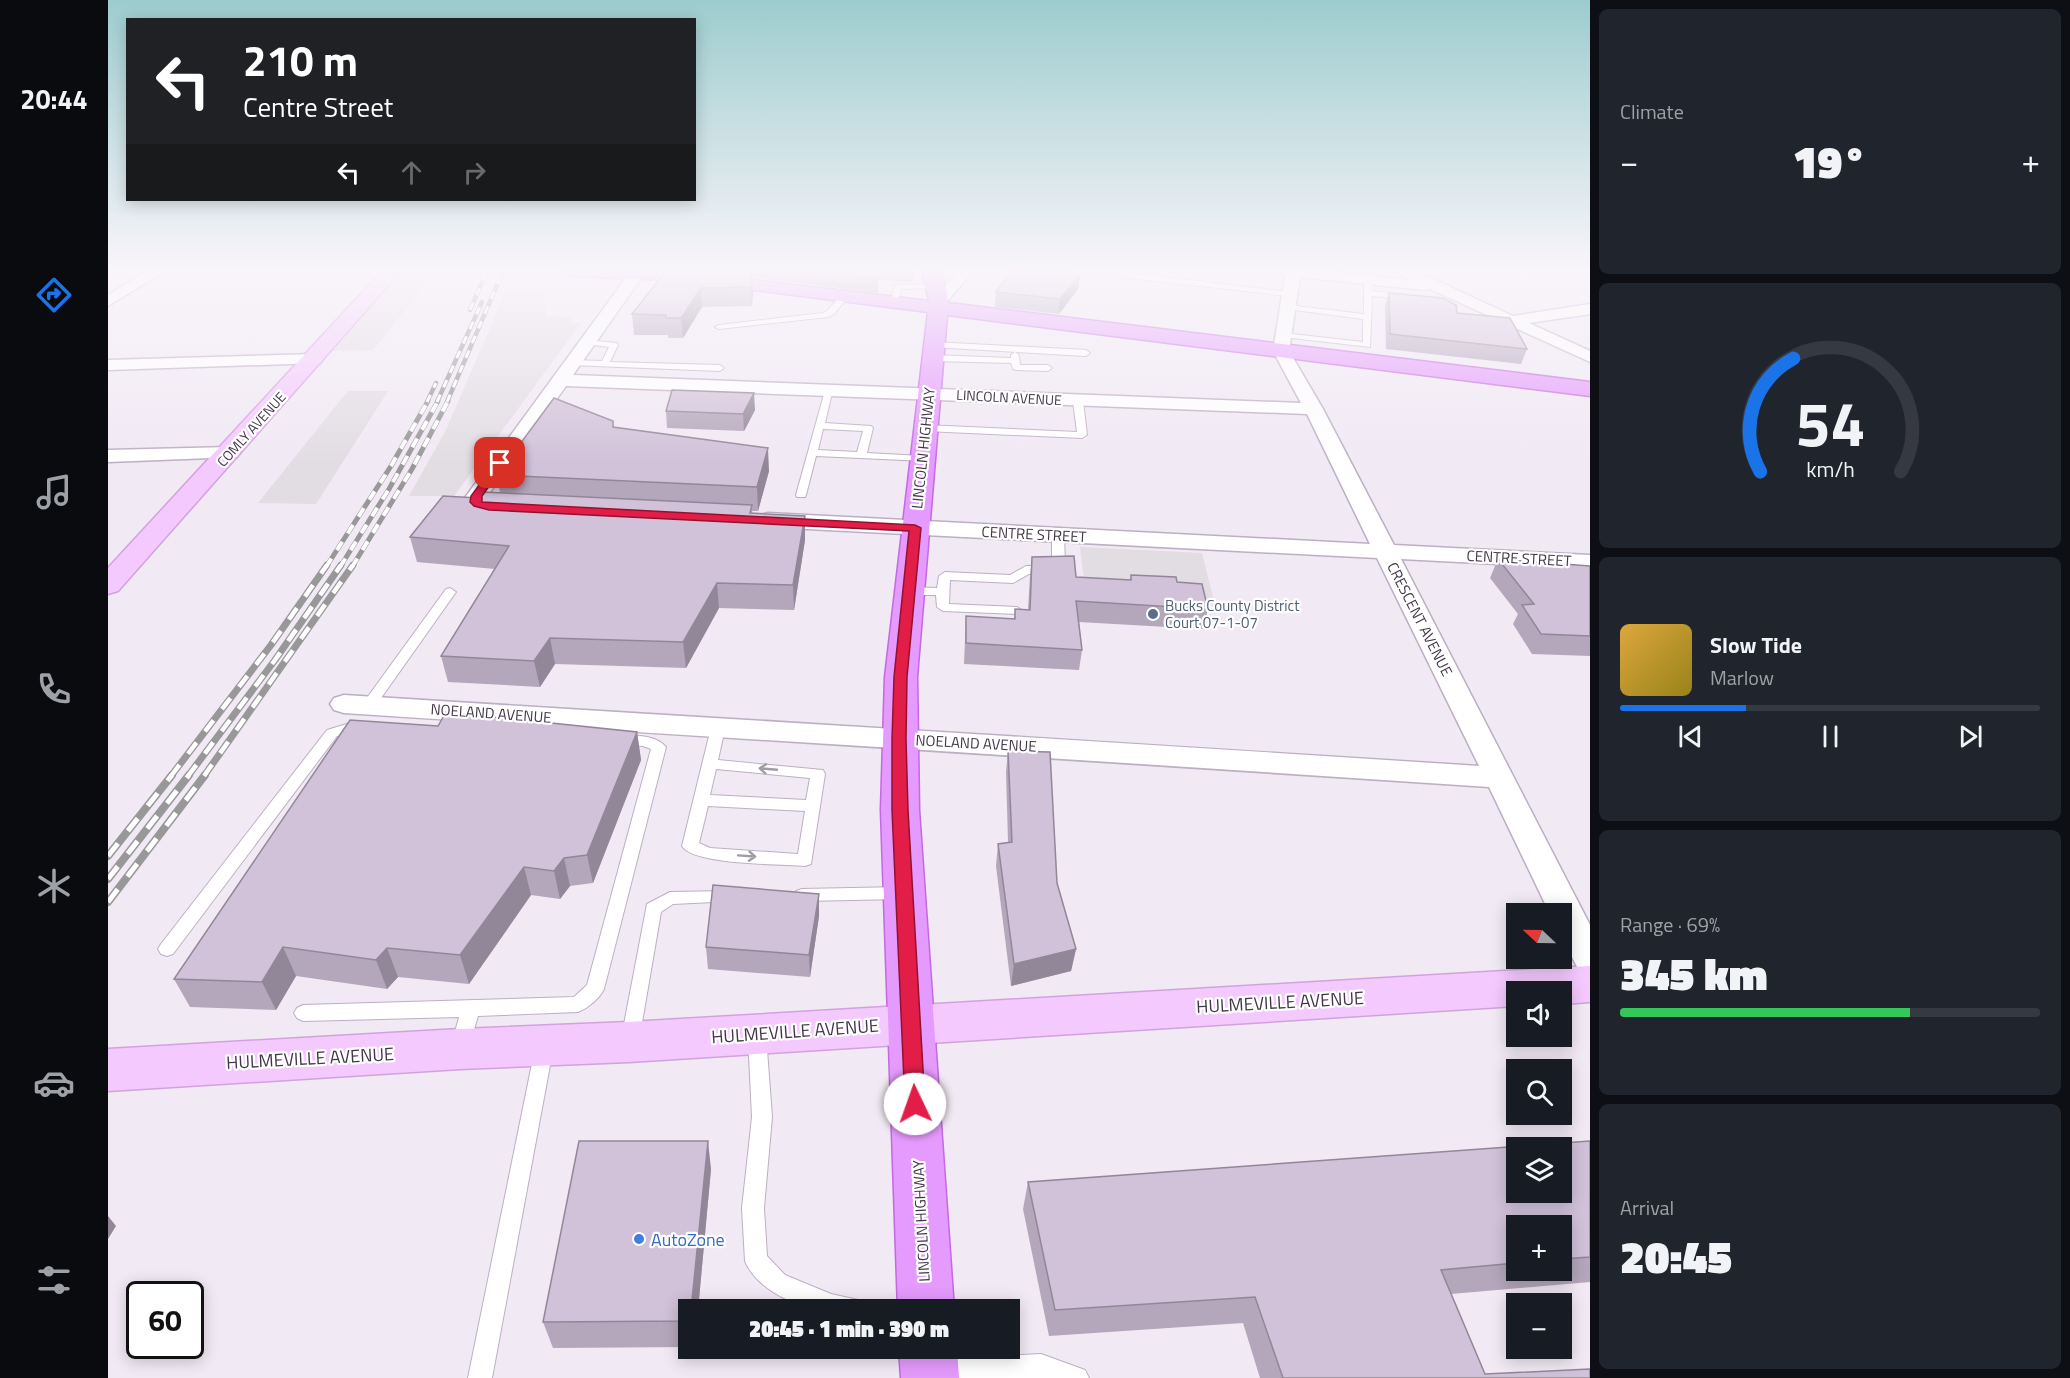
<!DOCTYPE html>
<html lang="en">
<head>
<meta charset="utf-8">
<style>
  :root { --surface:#171b24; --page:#20242c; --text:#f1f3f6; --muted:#9ea1a6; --line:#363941; --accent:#1a73e8 }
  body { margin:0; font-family:"Titillium Web",sans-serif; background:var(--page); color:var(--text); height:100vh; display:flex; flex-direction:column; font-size:22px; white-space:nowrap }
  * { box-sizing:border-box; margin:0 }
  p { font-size:20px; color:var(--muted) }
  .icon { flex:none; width:33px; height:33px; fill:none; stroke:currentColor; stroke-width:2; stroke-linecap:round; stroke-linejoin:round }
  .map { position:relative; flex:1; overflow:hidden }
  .sheet { display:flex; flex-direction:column; gap:9px; padding:9px; background:#0d0f14; width:480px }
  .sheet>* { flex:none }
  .guide { position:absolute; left:18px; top:18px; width:570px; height:183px; border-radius:0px; box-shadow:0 3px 15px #0003; background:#202124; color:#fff; overflow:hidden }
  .needle { width:39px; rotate:292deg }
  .controls { position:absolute; left:1398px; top:903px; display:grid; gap:12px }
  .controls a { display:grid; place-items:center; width:66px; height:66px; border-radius:0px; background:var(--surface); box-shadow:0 3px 15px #0003; font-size:30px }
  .speed { position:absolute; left:18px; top:1281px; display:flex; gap:12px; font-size:30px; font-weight:700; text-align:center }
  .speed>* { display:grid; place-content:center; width:78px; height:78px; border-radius:50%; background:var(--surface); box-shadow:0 3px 15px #0003; line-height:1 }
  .speed .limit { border:3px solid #111; border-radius:9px; background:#fff; color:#111 }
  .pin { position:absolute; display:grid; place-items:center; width:51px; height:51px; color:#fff; margin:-26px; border-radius:12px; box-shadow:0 3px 9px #0006 }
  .me { position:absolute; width:66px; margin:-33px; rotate:357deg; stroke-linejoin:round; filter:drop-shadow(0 0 4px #0008) }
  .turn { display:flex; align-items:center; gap:21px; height:126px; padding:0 18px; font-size:27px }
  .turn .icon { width:78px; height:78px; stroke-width:2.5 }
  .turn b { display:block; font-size:42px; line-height:51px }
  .lanes { display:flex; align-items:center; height:57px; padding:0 18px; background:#0003; justify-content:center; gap:30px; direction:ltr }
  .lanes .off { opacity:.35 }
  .big { font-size:45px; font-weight:800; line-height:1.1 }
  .sheet .card { flex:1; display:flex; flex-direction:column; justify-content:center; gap:9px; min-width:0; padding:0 21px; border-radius:9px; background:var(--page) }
  .sheet .dial { align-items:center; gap:0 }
  .dial svg { height:156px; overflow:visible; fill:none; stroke:var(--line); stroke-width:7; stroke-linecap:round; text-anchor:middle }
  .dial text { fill:var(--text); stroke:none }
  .song { display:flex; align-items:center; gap:18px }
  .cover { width:72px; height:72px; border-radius:9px; background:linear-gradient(135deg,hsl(40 70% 55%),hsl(50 70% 35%)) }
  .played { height:6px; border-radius:3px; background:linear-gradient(90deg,var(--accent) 30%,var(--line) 30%) }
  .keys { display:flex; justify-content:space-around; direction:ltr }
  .heat { display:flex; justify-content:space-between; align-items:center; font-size:33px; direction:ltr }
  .charge { height:9px; border-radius:4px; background:linear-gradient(90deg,#34c759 69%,var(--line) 0) }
  .trip { position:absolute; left:570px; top:1299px; width:342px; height:60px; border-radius:0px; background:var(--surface); box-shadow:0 3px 15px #0003; font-weight:800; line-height:60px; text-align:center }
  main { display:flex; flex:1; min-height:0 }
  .menu { display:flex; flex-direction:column; width:108px; justify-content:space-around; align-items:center; background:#090b0e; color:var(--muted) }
  .menu .icon { width:42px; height:42px }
  .menu .on { color:var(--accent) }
  .menu b { font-size:27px; color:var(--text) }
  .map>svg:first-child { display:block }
</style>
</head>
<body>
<main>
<nav class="menu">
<b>20:44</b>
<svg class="icon on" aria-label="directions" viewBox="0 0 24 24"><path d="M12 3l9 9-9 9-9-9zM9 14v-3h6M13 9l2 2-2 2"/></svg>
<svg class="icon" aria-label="music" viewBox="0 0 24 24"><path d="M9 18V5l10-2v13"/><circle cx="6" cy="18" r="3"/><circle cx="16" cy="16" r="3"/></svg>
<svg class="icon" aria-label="phone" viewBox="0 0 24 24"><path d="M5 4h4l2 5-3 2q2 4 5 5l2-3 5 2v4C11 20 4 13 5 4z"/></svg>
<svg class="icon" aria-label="climate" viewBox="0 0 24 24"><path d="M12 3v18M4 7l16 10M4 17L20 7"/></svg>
<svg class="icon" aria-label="car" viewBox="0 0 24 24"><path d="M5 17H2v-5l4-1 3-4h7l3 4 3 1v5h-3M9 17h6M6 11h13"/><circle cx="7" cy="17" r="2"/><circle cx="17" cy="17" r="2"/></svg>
<svg class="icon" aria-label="filters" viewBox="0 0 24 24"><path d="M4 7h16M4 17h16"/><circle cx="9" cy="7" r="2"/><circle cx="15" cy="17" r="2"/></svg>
</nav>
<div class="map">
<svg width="1482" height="1378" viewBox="0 0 1482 1378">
  <rect width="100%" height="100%" fill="#f1e9f4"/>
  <g fill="#e1dde3">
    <path d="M299,271l28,2 -62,77 -40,1 67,-76h10z"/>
    <path d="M435,288l3,28 26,2 -2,5h11l-127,173h-45l36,-64 61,-141z"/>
    <path d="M240,391h40l-72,113 -58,-1z"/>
    <path d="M972,547l122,6 13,52 -129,-8z"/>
  </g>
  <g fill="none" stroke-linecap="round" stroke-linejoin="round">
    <defs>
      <g id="lane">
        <path d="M1008,271l173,21 4,2 -4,2 -161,-18z"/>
        <path d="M1260,278l4,2v11l35,4 4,2 -4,2 -35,-3 -2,51 -87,-10 -4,-2 4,-2 80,9v-23l-76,-10 -4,-2 4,-2 77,9v-34z"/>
        <path d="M829,284h3v4l-39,1 -4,16 -7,-2 5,-18z"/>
        <path d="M733,295l7,2 -14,17 -6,3 -109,12 -4,-2 4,-2 104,-12 5,-3z"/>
        <path d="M477,340l32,3 1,2 -8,17 110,3 4,3 -4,3 -150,-6v-4l3,-1 29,1 7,-14 -24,-3z"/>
        <path d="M826,342l152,8 4,3 -4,3 -155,-9 -1,-2z"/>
        <path d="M907,352l4,3 1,10h28l4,3 -4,3 -32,-1 -3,-1 -2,-6 -78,-2 -4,-3 4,-3 78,3v-3z"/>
        <path d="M718,387l7,2 -8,34 46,3 2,2 -6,25 55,3 4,1v4l-110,-5 -10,39 -1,2h-8l-1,-2zM715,429l40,2 -6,21 -39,-2z"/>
        <path d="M970,398l5,3 4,34 -5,3 -157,-7 -5,-3 5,-3 152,7 -4,-31z"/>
        <path d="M950,532l6,3 1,30 -5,7 -31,2 -16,9 -63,-3 -1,24 68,3 6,4 -2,3 -78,-3 -6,-4 -1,-12h-28l-6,-4 6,-4 29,1 2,-12 6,-4 65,3 16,-9h26v-31z"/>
        <path d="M342,588l6,4 -82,116h-10l-2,-3 2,-3 82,-113z"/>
        <path d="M242,723l16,3 2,3c-5,6 -22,5 -31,7l-164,218 -6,2 -6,-2 -3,-5 3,-5 166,-214z"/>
        <path d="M610,723l7,5 -7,32 105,10 2,4 -14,90 -6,2c-24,-2 -112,-1 -123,-20l29,-118zM608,769l94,9 -4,22 -96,-5zM600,806l97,5 -7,43 -88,-6 -11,-5z"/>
        <path d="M511,735c15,1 36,-1 47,12l-62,242c-5,10 -16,19 -26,23l-100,4 -11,37 -7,2 -7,-2 -2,-6 8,-30 -156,4 -6,-3 -3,-5 3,-5 6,-3 271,-8 13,-12 64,-236 -8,-3 -29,-3 -2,-3 2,-3z"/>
        <path d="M794,887l6,2 2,4 -2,4 -6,2 -100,2 -6,-2 -2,-4 2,-4 6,-2z"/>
        <path d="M620,891l6,2 2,4 -2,4 -61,3 -12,8 -22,128 -2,6 -7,2 -7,-2 -2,-6 26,-136 23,-12z"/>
        <path d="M649,1028l7,2 2,6 6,81 -8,91 3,48 18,19 46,19 36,8 3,8c-17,0 -40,3 -57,-1 -26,-7 -57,-22 -68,-48l-3,-53 10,-91 -4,-81 2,-6z"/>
        <path d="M436,1041l7,2 2,6 -61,329h-24l67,-329 2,-6z"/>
        <path d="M933,1354l44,16 4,8h-158l-3,-7 4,-8 8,-4z"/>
      </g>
      <g id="street">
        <path d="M39,271h18l-57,35v-11z"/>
        <path d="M523,271h12l1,3 -71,101 728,28 -28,-52 12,-75 -10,-5h53l83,9 -15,-9h20l97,45 77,-12v10l-61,9 61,28v11l-160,-73 -6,1 -124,-13 -11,74 34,58 71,136 196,10v14l-189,-10 189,366v48l-12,-4 -16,-32v-23h-12l-61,-127c-382,-26 -763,-49 -1145,-74l-10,-3 -4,-6 4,-6 10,-3c378,24 757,46 1135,71l-102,-208 -609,-31 -8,-2 -3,-5 3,-5 8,-2 602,31 -63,-130 -741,-28 -80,112 26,5 3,5 -3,5c-17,4 -37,1 -48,-14z"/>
        <path d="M850,271h15l-29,34h-10l-3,-3 3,-3z"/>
        <path d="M206,354l6,1 3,4 -3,4 -212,7v-10z"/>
        <path d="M122,447l7,2 3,4 -3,4 -129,5v-12z"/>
      </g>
      <g id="secondary">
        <path d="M274,271h19l-283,320 -10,3v-26z"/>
        <path d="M1482,966v36l-28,2v-12h-46v14l-887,56 -169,7 -352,22v-42l352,-20 169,-7z"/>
      </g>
      <g id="primary">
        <path d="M455,271h153l30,8 183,22 -7,-30h18l6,17 2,15 642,79v14l-643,-81 -30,362 2,133 35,500h-56l-17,-500 4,-133 43,-365 -182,-23 -47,-11 -27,2 -100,-4z"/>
        <path d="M791,1348h58l2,30h-58z"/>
      </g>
    </defs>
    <use href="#lane" stroke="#bdafc3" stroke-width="2"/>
    <use href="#street" stroke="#bdafc3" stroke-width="3"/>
    <use href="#secondary" stroke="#d2a2df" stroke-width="3"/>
    <use href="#primary" stroke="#c469e2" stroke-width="3"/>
    <use href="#lane" fill="#fff" fill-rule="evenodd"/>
    <use href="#street" fill="#fff" fill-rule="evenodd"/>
    <use href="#secondary" fill="#f4c9fe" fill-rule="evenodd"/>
    <use href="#primary" fill="#e59afd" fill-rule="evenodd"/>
    <defs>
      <g id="rail-far3">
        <path d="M362,310l17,-39"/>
        <path d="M319,402l9,-19"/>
        <path d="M329,402l45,-100"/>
        <path d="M339,402l56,-131"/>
      </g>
      <g id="rail-far2">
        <path d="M218,567l65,-101 37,-65"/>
        <path d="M232,567l49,-78 49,-88"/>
        <path d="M244,567l60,-98 36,-68"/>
      </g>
      <g id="rail-far1">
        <path d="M63,776l100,-131 56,-80"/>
        <path d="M80,776l87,-116 66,-95"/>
        <path d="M96,776l149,-211"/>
      </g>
      <g id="rail">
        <path d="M0,856l64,-81"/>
        <path d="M0,879l81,-104"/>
        <path d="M0,902l97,-127"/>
      </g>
    </defs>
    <use href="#rail-far3" stroke="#989898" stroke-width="4.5"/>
    <use href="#rail-far2" stroke="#989898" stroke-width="5"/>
    <use href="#rail-far1" stroke="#989898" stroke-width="7"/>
    <use href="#rail" stroke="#989898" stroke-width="8"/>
    <use href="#rail-far3" stroke="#fff" stroke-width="3" stroke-dasharray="8" stroke-linecap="butt"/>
    <use href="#rail-far2" stroke="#fff" stroke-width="4" stroke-dasharray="10" stroke-linecap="butt"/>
    <use href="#rail-far1" stroke="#fff" stroke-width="4.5" stroke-dasharray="14" stroke-linecap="butt"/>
    <use href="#rail" stroke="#fff" stroke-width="5" stroke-dasharray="16" stroke-linecap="butt"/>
  </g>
  <g fill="#b4a6bb" fill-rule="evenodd">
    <path d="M558,271l78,2 -2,-2h171v11l-35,-2v13l-126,-16v29l-50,1 -19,31h-15v-3h-34l-2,-21z"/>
    <path d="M972,274l-2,15 -19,25 -64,-7 1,-15z"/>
    <path d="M1281,293l68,20 70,36 -6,15 -135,-15 -1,-43z"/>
    <path d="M647,410l-11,21 -77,-3 -1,-17z"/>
    <path d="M505,421l1,6 155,44 -11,40h-6l1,2 52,27 -11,70 -75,-2 -33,60 -131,-4 -15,23 -92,-5 -7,-26 54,-87 -78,-7 -7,-25 69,-39 21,-5 -3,-18z"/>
    <path d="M924,557l44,20 54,3 1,-5 46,7 31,27 -5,20 -124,-7 3,28 -3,20 -115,-6 2,-48 48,3 1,-10 13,1 2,-34z"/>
    <path d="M1390,559l92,7v90l-58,-2 -19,-30 5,-10 -28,-36z"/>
    <path d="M330,726l199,6 4,28 -48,123 -23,3 -10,13 -29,-4 -62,89 -71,-7 -11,12 -91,-13 -20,34 -86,-3 -16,-28z"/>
    <path d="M900,751l49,132 19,66 -5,22 -60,15 -15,-120 2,-22 10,-2 -2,-70z"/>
    <path d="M711,894v22l-9,61 -102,-8 -2,-22z"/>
    <path d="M1482,1141v141l-139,12 34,80 105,4h-330l-17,-55 -194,13 -26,-127 5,-27zM1408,1226h46v44h-46z"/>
    <path d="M603,1169l-13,141h-10v37l-135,1 -10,-26z"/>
  </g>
  <g fill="#928798">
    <path d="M644,273l1,19 -1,14 -1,-19z"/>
    <path d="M972,274l-2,15 -19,25 1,-15z"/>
    <path d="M593,288l1,19 -19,31 -2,-20z"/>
    <path d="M646,393l1,17 -11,21 -1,-17z"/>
    <path d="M660,448l1,23 -11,40 -1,-24z"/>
    <path d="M697,516v24l-11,70 -1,-25z"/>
    <path d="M609,583l2,25 -33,60 -3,-26z"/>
    <path d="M442,638l5,26 -15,23 -6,-26z"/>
    <path d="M529,732l4,28 -48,123 -6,-28z"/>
    <path d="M456,858l6,28 -10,13 -6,-28z"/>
    <path d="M416,867l7,28 -62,89 -9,-29z"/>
    <path d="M711,894v22l-9,61 -1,-22z"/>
    <path d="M175,947l13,29 -20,34 -14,-28z"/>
    <path d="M279,948l11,29 -11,12 -11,-29z"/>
    <path d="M968,949l-5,22 -60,15 3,-22z"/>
    <path d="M600,1141l3,28 -13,141h-7z"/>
    <path d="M0,1216l8,10 -8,13z"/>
  </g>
  <g fill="#d1c1d9" stroke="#928798" stroke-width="1.5" fill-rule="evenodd">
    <path d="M558,271h59l27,2 -1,14 -50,1 -20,30h-15v-3l-34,-1z"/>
    <path d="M722,271h47l1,6z"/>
    <path d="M903,271h52l17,3 -20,25 -64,-7z"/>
    <path d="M1281,293l54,5 13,7 1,8 53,5 17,31 -137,-15z"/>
    <path d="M564,390l82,3 -11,21 -77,-3z"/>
    <path d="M446,398l59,23v6l155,21 -11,39 -260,-12z"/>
    <path d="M376,492l268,13 -2,8 55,3 -12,69 -76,-2 -34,59 -133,-4 -16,23 -93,-5 68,-110 -99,-9 33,-41 36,2z"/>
    <path d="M966,556l2,21 55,3v-5l45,2 1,5 25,2 6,25 -132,-8 6,49 -116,-7v-27l49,3v-10l15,1 2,-53z"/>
    <path d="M1390,559l92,7v70l-49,-2 -19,-29 12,-1z"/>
    <path d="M338,712l191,20 -50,123 -23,3 -10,13 -30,-4 -64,88 -73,-7 -11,12 -93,-13 -21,35 -88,-3 176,-259 88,6z"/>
    <path d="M900,751l42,1 7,131 19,66 -62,15 -16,-120 14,-2z"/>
    <path d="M605,885l106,9 -10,61 -103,-8z"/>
    <path d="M471,1141h129l-17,169h-3v11l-145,1z"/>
    <path d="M1482,1141v116l-28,2v-33h-46v37l-75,7 44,104 105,-5v9h-307l-28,-81 -200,13 -27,-128zM1408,1148h46v44h-46z"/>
  </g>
  <defs><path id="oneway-shaft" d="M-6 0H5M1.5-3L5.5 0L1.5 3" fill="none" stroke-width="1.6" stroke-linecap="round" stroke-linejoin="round" transform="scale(1.5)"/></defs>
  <g stroke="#a09ba4">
    <use href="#oneway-shaft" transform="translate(660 769) rotate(-175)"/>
    <use href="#oneway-shaft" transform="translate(639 856) rotate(4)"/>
  </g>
  <linearGradient id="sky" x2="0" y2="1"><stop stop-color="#9dccce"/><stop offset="0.58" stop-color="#f9f5fa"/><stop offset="1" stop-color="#f9f5fa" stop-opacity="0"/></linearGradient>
  <rect width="1482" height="464" fill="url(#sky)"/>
  <path fill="#e11d48" stroke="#92132f" stroke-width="1.5" d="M392,460l6,3 -24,33v6l433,23 6,3 -14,149 -1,62 2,71 17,294 -3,7 -7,2 -7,-2 -3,-7 -13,-294v-71l2,-62 15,-146 -420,-21 -15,-4 -4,-4 1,-6 26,-35z"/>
  <circle fill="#5c6f8a" stroke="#fff" stroke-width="2" cx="1045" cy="614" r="6"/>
  <circle fill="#3f7fe0" stroke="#fff" stroke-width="2" cx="531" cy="1239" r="6"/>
  <g text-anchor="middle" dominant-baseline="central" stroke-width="4.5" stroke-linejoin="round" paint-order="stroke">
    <g font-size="14" fill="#423748" stroke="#fff">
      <text transform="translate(901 397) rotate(3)">LINCOLN AVENUE</text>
      <text transform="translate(143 429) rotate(-48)">COMLY AVENUE</text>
    </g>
    <g font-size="15" fill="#423748" stroke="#fff">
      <text transform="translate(815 448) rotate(-84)">LINCOLN HIGHWAY</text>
      <text transform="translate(926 534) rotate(3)">CENTRE STREET</text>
      <text transform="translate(1411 558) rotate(3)">CENTRE STREET</text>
      <text transform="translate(1312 619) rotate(63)">CRESCENT AVENUE</text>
      <text transform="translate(383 713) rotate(4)">NOELAND AVENUE</text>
      <text transform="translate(868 743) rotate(3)">NOELAND AVENUE</text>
      <text transform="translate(813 1221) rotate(-93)">LINCOLN HIGHWAY</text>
    </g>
    <g font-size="15" fill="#4e5e75" stroke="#fff" text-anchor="start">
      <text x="1057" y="605">Bucks County District<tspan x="1057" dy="17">Court 07-1-07</tspan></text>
    </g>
    <g font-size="18" fill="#423748" stroke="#fff">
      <text transform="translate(1172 1002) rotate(-3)">HULMEVILLE AVENUE</text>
      <text transform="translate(687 1031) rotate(-4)">HULMEVILLE AVENUE</text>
      <text transform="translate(202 1058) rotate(-3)">HULMEVILLE AVENUE</text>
    </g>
    <g font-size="18" fill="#366cbe" stroke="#fff" text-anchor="start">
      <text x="543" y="1239">AutoZone</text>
    </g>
  </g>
</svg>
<div class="controls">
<a><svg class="needle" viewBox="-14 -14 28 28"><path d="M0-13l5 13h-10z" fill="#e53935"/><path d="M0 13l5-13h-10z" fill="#9ea1a6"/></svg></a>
<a><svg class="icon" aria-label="sound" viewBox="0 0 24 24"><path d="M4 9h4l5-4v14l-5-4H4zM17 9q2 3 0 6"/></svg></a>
<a><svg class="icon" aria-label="search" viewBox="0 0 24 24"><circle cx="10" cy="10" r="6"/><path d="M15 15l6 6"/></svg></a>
<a><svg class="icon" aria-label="layers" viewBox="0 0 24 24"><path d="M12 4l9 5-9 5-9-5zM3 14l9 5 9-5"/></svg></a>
<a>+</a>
<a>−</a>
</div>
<div class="speed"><div class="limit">60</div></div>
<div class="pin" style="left:392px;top:463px;background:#d93025"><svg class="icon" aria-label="arrive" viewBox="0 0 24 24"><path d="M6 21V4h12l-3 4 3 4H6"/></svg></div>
<svg class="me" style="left:807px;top:1104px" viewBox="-20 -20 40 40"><circle r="19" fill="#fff"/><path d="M0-13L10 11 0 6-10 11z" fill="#e11d48"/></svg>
<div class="trip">20:45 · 1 min · 390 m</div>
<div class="guide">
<div class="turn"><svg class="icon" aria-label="left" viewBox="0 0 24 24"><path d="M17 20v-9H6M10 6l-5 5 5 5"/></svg><div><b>210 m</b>Centre Street</div></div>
<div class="lanes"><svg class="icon" aria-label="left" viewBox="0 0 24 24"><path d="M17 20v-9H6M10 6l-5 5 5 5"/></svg><svg class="icon off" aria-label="ahead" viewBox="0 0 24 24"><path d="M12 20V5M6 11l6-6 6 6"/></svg><svg class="icon off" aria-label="right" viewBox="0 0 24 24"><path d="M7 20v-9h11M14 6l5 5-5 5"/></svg></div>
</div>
</div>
<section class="sheet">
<div class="card"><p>Climate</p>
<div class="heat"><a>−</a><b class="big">19°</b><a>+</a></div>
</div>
<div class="card dial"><svg viewBox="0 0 100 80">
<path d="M14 69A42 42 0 1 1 86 69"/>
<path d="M14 69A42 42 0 0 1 31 11" stroke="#1a73e8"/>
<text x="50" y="56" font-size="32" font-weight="700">54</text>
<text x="50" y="72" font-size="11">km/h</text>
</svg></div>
<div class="card">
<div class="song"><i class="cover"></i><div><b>Slow Tide</b><p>Marlow</p></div></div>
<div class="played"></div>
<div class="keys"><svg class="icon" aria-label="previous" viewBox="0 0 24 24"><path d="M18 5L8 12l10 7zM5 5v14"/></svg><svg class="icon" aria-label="pause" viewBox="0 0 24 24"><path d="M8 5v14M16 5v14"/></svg><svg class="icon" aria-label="next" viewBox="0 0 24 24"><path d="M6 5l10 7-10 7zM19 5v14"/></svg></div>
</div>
<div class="card"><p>Range · 69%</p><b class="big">345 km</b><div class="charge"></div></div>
<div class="card"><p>Arrival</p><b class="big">20:45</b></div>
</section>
</main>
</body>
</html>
